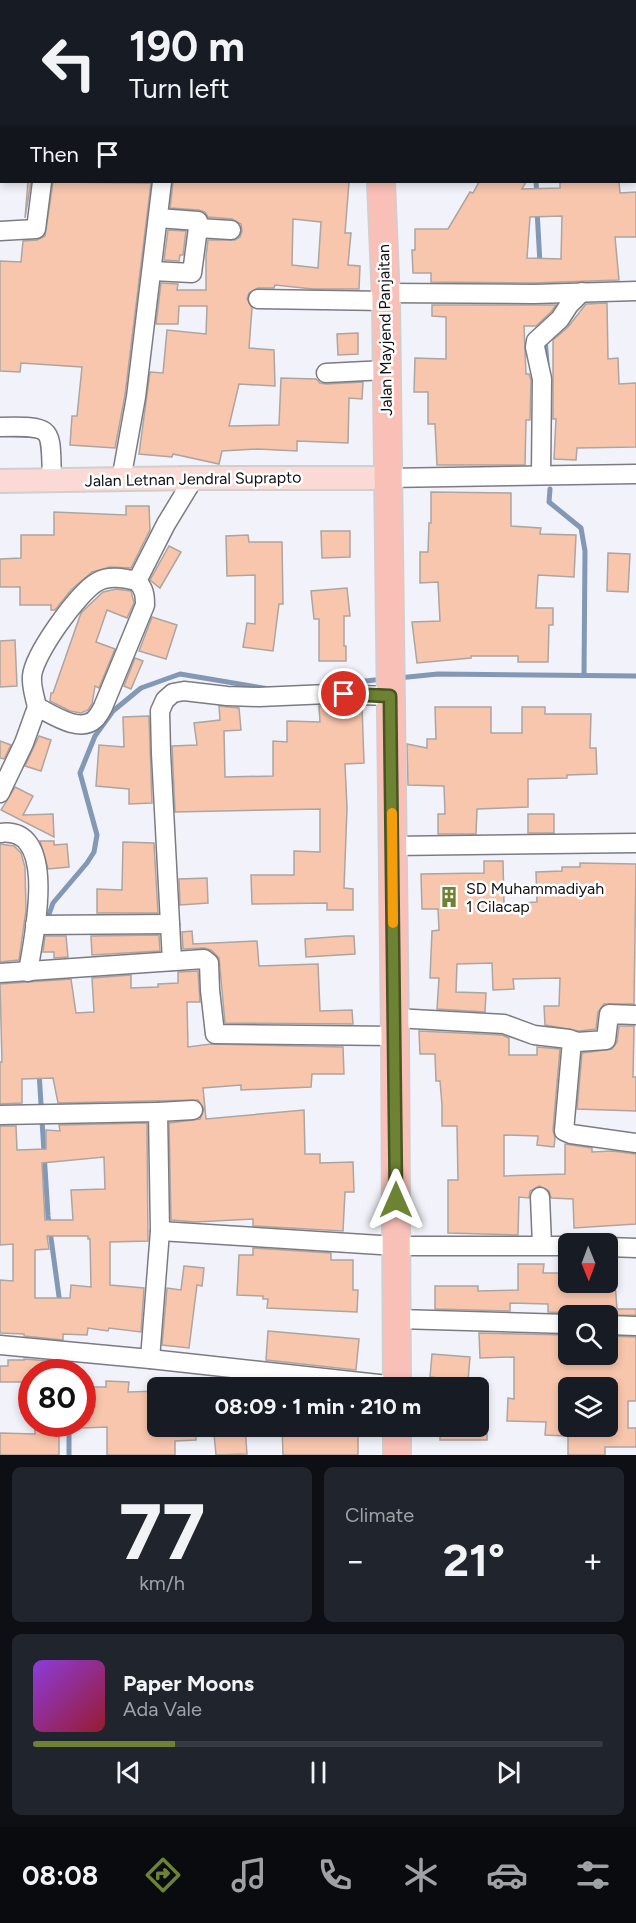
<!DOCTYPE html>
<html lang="en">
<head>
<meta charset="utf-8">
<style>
  :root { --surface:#171b24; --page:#20242c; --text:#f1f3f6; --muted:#9ea1a6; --line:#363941; --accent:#6d8233 }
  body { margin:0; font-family:Figtree,sans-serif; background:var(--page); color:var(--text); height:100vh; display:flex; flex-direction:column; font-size:22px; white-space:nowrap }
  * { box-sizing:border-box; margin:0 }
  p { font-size:20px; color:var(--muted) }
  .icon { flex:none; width:33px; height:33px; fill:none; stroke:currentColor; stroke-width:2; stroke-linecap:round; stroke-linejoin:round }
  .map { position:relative; height:1455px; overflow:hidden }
  .panel { display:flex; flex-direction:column; gap:12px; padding:12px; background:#0d0f14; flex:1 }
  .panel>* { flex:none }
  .top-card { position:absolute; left:0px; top:0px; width:636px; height:183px; box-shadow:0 3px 9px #0003; background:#171b24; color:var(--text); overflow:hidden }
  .needle { width:39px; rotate:179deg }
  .fabs { position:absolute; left:558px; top:1233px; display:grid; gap:12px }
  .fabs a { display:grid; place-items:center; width:60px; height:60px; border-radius:9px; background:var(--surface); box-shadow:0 3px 9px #0003; font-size:30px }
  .speed { position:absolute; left:18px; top:1359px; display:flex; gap:12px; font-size:30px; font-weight:700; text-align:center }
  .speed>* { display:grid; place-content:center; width:78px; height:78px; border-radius:50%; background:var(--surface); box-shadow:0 3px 9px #0003; line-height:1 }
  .speed .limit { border:9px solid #d22; background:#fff; color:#111 }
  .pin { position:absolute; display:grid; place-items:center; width:51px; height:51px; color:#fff; margin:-26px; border:3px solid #fff; border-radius:50%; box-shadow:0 2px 6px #0007 }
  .me { position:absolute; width:66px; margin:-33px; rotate:0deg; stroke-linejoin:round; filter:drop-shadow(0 0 4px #0008) }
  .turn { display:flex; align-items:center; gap:21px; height:126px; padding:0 30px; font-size:27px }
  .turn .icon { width:78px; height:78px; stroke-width:2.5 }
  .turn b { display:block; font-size:42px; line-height:51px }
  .then { display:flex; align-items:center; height:57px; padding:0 30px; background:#0003; gap:12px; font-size:22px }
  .big { font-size:45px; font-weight:700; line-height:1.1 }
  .panel .tile { flex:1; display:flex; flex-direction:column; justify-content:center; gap:9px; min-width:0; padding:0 21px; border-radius:9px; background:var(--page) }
  .panel .dial { align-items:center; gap:0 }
  .dial b { font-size:78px; line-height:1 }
  .song { display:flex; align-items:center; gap:18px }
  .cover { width:72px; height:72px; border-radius:9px; background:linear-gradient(135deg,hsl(270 70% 55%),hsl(350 70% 35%)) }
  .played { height:6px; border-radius:3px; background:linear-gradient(90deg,var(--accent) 25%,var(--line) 25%) }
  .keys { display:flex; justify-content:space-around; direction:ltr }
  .heat { display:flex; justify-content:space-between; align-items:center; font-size:33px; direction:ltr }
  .panel .tiles { flex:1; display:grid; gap:12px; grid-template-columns:1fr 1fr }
  .tile:last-child { grid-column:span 2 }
  .trip { position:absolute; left:147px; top:1377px; width:342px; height:60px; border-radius:9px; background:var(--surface); box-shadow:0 3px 9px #0003; font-weight:700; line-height:60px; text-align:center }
  .tabs { display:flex; height:96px; justify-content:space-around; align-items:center; background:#090b0e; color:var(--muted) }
  .tabs .icon { width:42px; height:42px }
  .tabs .current { color:var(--accent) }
  .tabs b { font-size:27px; color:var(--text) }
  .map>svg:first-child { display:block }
</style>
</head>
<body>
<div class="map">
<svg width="636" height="1455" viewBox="0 0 636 1455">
  <rect width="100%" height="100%" fill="#f2f2fa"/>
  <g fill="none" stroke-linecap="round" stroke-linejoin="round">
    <g stroke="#8298b5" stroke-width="5">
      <path d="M563,2l1,-2"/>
      <path d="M536,182l1,13"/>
      <path d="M537,210l3,54"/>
      <path d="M545,338l2,26"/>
      <path d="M550,489l-1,13 32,26 4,23 -1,124"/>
      <path d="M398,678l40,-4 198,2"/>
      <path d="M323,686l60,-7"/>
      <path d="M47,920l6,-17 34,-40 7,-11 3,-17 -17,-62 15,-37 18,-25 28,-23 39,-14 89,15"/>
      <path d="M39,1072l9,144 12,88"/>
      <path d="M65,1355l1,17"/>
      <path d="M69,1424v31"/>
    </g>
  </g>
  <g fill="#f8c6ad" stroke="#aca5a1" stroke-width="1.5" fill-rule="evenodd">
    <path d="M28,182h3l-6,36z"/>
    <path d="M53,182l98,1 -26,212 -10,53 -45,-3 2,-29h5l5,-49 -61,-4 -1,9 -20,-1v-110l21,1 2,-21 14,-1 8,-4z"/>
    <path d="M173,182h176l-4,51h6l-3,32 12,1 -1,23h-46l-38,-4 -1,3h-16l-9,5 -2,6 5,9 -3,40 25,2 1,36 -36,-2 -10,42 50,-1 2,-47 35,1 4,4 7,1 36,-2 -1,17 -13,-1 -1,45 -51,-2v10l-39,-2 -36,2 -3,13 -46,-10 -1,3 -33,-3 11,-82 13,1 4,-43 39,4 1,-28h-28l-1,18h-22l5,-41 17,1 -1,6h29v-34l2,-16h27l5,-3 2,-6 -1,-7 -9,-5 -24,-2 -3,-5 -6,-2 -29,-2zM293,219l28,3 -3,46 -26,-3z"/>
    <path d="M479,182h47l-4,7 38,-1v-6h59l1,11 16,-1v45h-21l4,43 -85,3 -103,-1v-9h-18l-1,-23h3v-21h33l22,-37 3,1zM562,216l-1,43 -34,-1 3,-41z"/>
    <path d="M168,230l18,1 -3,24h-3l-1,6 -15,-1z"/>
    <path d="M607,303l1,56 10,-1 1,26 17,-1v64l-59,1 -1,12 -22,-1 2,-40h-3v-79l15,-13 18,-23z"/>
    <path d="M432,305h124l-5,7 -15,14h-12l2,48h3l2,6 -1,40h-4l-1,45h-88l-2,-41h-7v-32h-14l1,-34 31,1v-42l-14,-1z"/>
    <path d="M358,333v21l-20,1 -1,-21z"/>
    <path d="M431,492l80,1v33l30,2 -1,6 36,1 -2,42 -36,-2 -2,33h17v17h-4l-1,37h-30v-6h-47v2l-54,5 -5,-41 28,-1 -2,-39 -18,1v-31h8l1,-29h2z"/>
    <path d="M126,506h23l1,24 -19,38 -21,-1 -18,5 -21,18 -16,20h-4v-5h-31v-18h-20v-28l21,-1v-23h33v-23l72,3z"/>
    <path d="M321,531h29v26l-28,1z"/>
    <path d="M248,535l1,7h33l1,62h-4l-6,47 -30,-4 4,-24 8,1v-49l-28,1 -1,-40z"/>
    <path d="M169,546l12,6 -21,36 -10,-8z"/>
    <path d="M608,553l22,1 -2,38 -21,-1z"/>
    <path d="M347,588l3,28h-6v30h2v15h-27v-42h-5l-3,-28z"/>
    <path d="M116,589l15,2 3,12 -7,15 -20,-8 -11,32 19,7 -16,39 -4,-2 -3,18 -4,6 -7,3 -11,-2 -20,-10 1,-8h2l28,-80 22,-21z"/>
    <path d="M152,617l25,8 -11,34 -27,-8z"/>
    <path d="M15,640l2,46 -17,1v-46z"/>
    <path d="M135,658l8,3 -12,28 -7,-3z"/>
    <path d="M219,706l20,2 2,22 -17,1 1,46 48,-1v-35l14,1v-21l33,1 -1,-16h43l2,57 -19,1 2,44 -3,80 9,1v21h-26v-7l-75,1 -1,-29h43v-24l26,1v-43l-145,3 -3,-66 25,-1 -3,-22 26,-3z"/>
    <path d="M435,707h56v26h31v-26h23v7h46l-1,34h6l1,26 -30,1v3l-39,1v28l-51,2 -1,25h-38v-20h7l-1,-28 -36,-1 -1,-41 20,4v-9h9z"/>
    <path d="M149,716l3,87 -23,1v-15l-33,-3 3,-41 25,2 -1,-30z"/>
    <path d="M39,736l12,4 -10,31 -16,-5z"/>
    <path d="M0,741l11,4 -7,14 -4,-1z"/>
    <path d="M15,787l18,9 -10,19 30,-1 1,23 -53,-27z"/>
    <rect x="528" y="814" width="26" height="19"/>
    <path d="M40,841h14v4l13,-1 2,23 -21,2z"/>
    <path d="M123,842l31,1 4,70h-61v-24l25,1z"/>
    <path d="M0,844l14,2 7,7 4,14 1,43 -7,50 -19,2z"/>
    <path d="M484,861h19l1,43 33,-2 -1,-30 26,-1v-4h18v-4l56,1 -2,140h-30l-6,8 -2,17 -17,2 -34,-6 -1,-19h15l1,-28 -47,1 1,10 -21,1 -1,-27 -35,1 -1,28 30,1 -1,19 -48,-3 2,-31h-9l2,-47 7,-1 -1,-21h-16l-1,-35 63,-1z"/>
    <path d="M207,878l1,25 -28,2 -1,-26z"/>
    <path d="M192,931l1,13 64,-3 2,25 59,-2 2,47 32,-1 1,14 -128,-1 -6,-65 -8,-8 -7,-2 -21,1 -1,-17z"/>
    <path d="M159,935l1,16 -68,4 -1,-19z"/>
    <path d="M45,936h21l2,21 -14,1v-6h-11z"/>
    <path d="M346,936h8l1,18 -49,3 -1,-18z"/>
    <path d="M198,971l2,31h-13l1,45 23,-3 132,3 1,27h-32l-1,13 -70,3v-5l-38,3 3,31 98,-9 1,44h15v9l33,-1 1,30h-9l-2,39 -90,-5v-7l-58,3 -24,-2 -2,-97 31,-4 4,-10 -6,-9 -140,3 -5,-25 -31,1v24l-22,1v-42h2l-2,-78 71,-5 5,34 18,-1 -2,-34 39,-3v13l27,-1v-3l20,-1v-11z"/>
    <path d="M619,1026h15l-1,51h3v34l-59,-2 5,-56 30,-4 5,-7z"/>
    <path d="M419,1031l83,4 7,3v17h28v-8l23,2 -7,81 2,8 -1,9 -17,-2 1,-9 -34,-1v41l61,-2v-30l27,4v4l20,-1 24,3v70l-62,4 -1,-29 -22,-1 -2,-7 -10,-5 -9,5 -1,7 -10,-1 -1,38 -70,-2v-53h10l-1,-54h-15v-21l-2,-24h-4l-1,-27h-15z"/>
    <path d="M147,1123l1,118 -38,1v43l34,3 -3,44 -32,-4 -1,3 -20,-3 -1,7 -24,-1v6l-39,-4v-2l-24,-1v-53l13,1v-37l-13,1v-119h16l1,24 29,-1v-19l14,1 -1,-6zM104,1157l1,32 -34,1 2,30h-28l-3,-57zM47,1236h41v3h2l1,48 -20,-2 -1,13h-35v-48l14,-1z"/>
    <path d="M253,1248l78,5v7h22v30h5l-1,22 -90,-4 1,-9h-5v-3l-26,-1 2,-40h14z"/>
    <path d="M518,1264h26l-1,9h17v7l8,1v1h47l2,27h19v6l-61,1 -7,-3 -20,-1v-8l-38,-1v8l-75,-2v-23h43v5l40,-1z"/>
    <path d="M184,1266l20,2 -2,18 -5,-1 -8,63 -27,-3 5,-57 14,2z"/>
    <path d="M268,1331l91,8 -3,31 -90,-10z"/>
    <path d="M479,1333l89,2v19h40v-18l28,1v64h-8v27h8v19h-31v8h-37v-29h40v-38h-40l-3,48 -20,-1 1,-13 -39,-1 1,-23 6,1v-42l-34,1z"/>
    <path d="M432,1354l38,3 -2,24 -38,-4z"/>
    <path d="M24,1359l39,3v10h-33v10h-30v-16h8v-6h16z"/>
    <path d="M106,1381l23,1 -1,10 30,-1v35h37l1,14 -21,1v14h-68v-28l-25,1v-41h24z"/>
    <path d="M223,1426h22l2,28 -31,1 -2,-21 9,-1z"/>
    <path d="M282,1426h76v29h-75z"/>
    <rect x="440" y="1426" width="47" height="14"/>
    <path d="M35,1429h24v26h-59v-22l35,1z"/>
  </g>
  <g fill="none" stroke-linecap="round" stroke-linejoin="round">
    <defs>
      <g id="minor">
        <path d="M32,2v-2"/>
        <path d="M634,121h2"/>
        <path d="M198,228l33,2"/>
        <path d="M0,231l36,-2 6,-47"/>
        <path d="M152,271l40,2 6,-45v-7l-40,-3"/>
        <path d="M384,293l150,1 102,-3"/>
        <path d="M258,299l128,2"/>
        <path d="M326,373l60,-3"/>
        <path d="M0,427c56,-1 50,0 52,53"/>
        <path d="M541,475l1,-96 -7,-32 1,-6 24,-22 9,-14 13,-13"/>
        <path d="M387,478l249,-4"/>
        <path d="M121,480l15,-83 26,-215"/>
        <path d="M37,707c-2,-10 -6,-20 -5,-31 2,-22 46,-83 65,-94 12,-7 26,-4 40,-1"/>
        <path d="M0,793l24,-50 13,-36c15,7 43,27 58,12 3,-3 6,-8 8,-12l42,-102c0,-11 -1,-16 -8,-24l29,-57 28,-46"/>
        <path d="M0,833c60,-8 33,106 28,139"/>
        <path d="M392,846l244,-3"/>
        <path d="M35,925l135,-1"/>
        <path d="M172,961l-11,-208 -1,-42 5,-11 8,-7 11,-2 43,5 32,1 69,-3 62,2"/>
        <path d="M0,973l204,-14 5,4 1,27 5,44 180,2"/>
        <path d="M395,1018l109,6 30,11 35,4 8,3 29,-2 3,-26 27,1"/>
        <path d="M572,1041l-8,90 7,3 65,9"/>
        <path d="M158,1112l35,-2"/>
        <path d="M0,1115l158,-3 2,119 -10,128"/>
        <path d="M540,1197l2,48"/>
        <path d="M160,1231l236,15h172"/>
        <path d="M608,1247l28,1"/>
        <path d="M398,1319l170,5"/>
        <path d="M608,1325l28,1"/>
        <path d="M0,1345l150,14 247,27"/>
      </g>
      <path id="major" d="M0,481l194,-3h193"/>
      <g id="highway">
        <path d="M378,2v-2"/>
        <path d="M381,182l5,119 9,735 2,352"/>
        <path d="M397,1426v29"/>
      </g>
    </defs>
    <use href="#minor" stroke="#7c7b82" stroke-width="21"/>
    <use href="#major" stroke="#cfcfd0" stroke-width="26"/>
    <use href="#highway" stroke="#cfcfd0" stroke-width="30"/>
    <use href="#minor" stroke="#fff" stroke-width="18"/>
    <use href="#major" stroke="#fbd9d4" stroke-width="22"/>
    <use href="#highway" stroke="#f9c0b7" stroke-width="27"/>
  </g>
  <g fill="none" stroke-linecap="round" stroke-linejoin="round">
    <defs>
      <path id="route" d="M344,694l46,2 6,504"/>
    </defs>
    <use href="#route" stroke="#475421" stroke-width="15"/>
    <use href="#route" stroke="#6d8233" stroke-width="10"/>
    <path stroke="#f59e0b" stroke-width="10" d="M392,813l1,110"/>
  </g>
  <defs>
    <symbol id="building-bare" viewBox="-9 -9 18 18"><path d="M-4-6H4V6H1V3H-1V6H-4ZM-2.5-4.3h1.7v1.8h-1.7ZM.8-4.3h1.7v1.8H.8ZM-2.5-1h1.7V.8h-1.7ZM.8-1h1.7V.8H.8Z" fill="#6d8233" stroke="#fff" stroke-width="2.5" paint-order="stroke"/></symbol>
  </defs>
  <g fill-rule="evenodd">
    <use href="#building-bare" x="434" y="882" width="30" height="30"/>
  </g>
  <g text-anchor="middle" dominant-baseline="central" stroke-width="5" stroke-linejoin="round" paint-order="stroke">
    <g font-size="16" fill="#111013" stroke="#fff">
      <text transform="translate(385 330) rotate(-91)">Jalan Mayjend Panjaitan</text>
      <text transform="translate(193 479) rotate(-1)">Jalan Letnan Jendral Suprapto</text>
    </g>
    <g font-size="16" fill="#111013" stroke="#fff" text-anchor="start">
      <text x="466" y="888">SD Muhammadiyah<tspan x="466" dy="18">1 Cilacap</tspan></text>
    </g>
  </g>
</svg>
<div class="fabs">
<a><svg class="needle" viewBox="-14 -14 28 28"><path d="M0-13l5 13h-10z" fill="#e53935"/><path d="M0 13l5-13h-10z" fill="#9ea1a6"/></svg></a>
<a><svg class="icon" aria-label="search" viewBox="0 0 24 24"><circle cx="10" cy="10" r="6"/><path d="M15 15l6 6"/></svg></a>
<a><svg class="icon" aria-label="layers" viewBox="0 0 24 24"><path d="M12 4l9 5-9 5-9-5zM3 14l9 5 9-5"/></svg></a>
</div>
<div class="speed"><div class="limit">80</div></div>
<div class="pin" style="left:344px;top:694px;background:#d93025"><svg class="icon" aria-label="arrive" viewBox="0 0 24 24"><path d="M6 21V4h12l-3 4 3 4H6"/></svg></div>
<svg class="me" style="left:396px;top:1200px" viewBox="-20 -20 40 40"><path d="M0-17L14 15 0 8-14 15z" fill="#6d8233" stroke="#fff" stroke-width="4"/></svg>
<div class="trip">08:09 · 1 min · 210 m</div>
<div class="top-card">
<div class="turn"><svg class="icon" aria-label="left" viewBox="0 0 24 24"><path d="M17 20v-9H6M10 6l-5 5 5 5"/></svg><div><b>190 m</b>Turn left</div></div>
<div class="then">Then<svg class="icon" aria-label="arrive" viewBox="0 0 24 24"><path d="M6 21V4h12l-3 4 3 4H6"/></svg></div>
</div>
</div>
<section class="panel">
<div class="tiles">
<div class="tile dial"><b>77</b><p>km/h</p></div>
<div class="tile"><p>Climate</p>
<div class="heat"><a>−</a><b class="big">21°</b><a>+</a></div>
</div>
<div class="tile">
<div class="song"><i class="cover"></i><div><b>Paper Moons</b><p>Ada Vale</p></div></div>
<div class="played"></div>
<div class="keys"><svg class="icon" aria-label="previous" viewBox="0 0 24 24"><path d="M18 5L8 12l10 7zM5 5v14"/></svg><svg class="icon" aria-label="pause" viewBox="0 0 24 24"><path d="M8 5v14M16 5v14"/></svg><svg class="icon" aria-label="next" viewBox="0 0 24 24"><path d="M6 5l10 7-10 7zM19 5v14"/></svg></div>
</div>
</div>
</section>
<nav class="tabs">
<b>08:08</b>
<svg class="icon current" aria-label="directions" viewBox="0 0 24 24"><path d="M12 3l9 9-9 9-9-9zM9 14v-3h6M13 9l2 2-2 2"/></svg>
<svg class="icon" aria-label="music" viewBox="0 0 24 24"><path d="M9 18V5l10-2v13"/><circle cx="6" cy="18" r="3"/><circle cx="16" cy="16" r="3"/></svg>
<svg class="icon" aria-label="phone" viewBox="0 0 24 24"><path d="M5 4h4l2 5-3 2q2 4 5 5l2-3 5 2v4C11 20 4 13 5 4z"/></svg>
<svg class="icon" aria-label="climate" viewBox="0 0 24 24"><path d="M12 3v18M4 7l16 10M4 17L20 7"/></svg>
<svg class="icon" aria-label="car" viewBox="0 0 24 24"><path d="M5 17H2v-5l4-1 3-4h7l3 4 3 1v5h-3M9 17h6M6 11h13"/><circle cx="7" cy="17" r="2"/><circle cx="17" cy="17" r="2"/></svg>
<svg class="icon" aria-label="filters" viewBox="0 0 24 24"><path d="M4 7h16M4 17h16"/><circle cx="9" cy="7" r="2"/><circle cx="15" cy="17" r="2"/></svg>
</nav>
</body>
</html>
